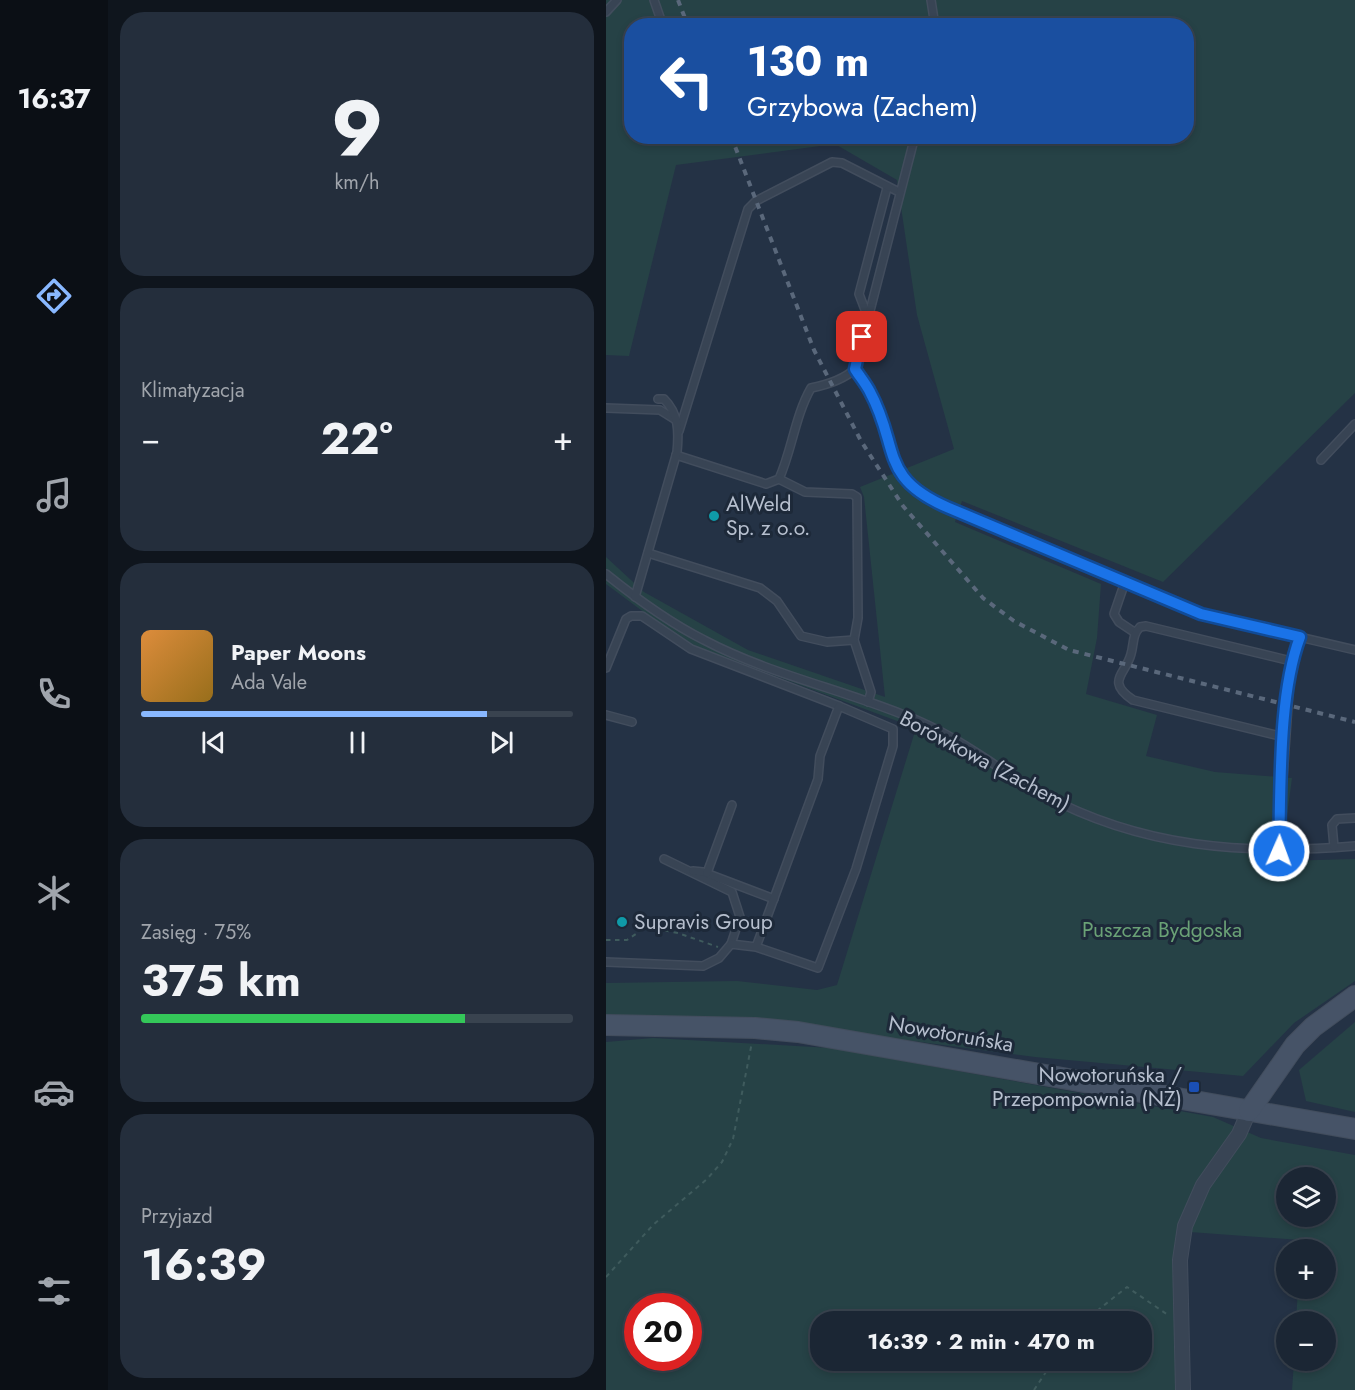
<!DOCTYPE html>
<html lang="pl">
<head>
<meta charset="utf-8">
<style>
  :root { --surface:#1b2634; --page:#242e3c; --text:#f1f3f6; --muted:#a0a5ac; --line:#39434f; --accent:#89b8ff }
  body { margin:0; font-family:Jost,sans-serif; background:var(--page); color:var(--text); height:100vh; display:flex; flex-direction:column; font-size:22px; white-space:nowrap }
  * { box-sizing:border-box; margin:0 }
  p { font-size:20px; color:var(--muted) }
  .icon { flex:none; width:33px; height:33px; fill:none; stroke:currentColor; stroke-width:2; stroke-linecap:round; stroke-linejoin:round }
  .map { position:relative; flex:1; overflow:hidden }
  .details { display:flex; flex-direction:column; gap:12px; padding:12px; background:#0f151d; width:498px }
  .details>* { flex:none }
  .banner { position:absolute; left:18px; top:18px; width:570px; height:126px; border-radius:24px; box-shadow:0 3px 9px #0003,0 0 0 2px var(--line); background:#1a4fa0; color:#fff; overflow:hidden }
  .tools { position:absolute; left:670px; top:1167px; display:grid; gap:12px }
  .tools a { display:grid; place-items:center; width:60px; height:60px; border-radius:50%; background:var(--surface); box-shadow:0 3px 9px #0003,0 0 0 2px var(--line); font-size:30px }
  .speed { position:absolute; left:18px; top:1293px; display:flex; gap:12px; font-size:30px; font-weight:700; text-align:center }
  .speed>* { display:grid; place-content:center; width:78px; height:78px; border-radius:50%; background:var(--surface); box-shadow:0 3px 9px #0003,0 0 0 2px var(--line); line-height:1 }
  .speed .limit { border:9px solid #d22; background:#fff; color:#111 }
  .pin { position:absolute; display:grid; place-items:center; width:51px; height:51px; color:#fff; margin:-26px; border-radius:12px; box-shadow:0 3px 9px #0006 }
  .me { position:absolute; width:66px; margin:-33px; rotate:2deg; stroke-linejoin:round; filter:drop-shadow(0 0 4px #0008) }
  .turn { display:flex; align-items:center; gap:21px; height:126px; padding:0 24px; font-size:27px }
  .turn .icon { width:78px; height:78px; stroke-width:2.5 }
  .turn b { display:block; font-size:42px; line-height:51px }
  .big { font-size:45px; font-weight:700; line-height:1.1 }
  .details .card { flex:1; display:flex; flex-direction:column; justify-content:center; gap:9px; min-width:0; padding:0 21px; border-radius:24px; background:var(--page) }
  .details .dial { align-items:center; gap:0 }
  .dial b { font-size:78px; line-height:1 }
  .song { display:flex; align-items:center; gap:18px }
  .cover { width:72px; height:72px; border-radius:9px; background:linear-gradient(135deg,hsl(30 70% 55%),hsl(40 70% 35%)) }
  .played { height:6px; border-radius:3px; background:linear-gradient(90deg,var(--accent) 80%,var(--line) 80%) }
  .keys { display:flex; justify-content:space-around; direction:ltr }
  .heat { display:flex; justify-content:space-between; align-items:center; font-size:33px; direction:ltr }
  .charge { height:9px; border-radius:4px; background:linear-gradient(90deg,#34c759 75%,var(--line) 0) }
  .trip { position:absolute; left:204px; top:1311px; width:342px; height:60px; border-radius:24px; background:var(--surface); box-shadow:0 3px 9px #0003,0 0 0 2px var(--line); font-weight:700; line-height:60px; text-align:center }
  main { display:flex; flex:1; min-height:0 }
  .menu { display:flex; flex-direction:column; width:108px; justify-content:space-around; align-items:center; background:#0b0f15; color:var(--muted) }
  .menu .icon { width:42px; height:42px }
  .menu .selected { color:var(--accent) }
  .menu b { font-size:27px; color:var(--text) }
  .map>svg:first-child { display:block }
</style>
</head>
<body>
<main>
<nav class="menu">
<b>16:37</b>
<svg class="icon selected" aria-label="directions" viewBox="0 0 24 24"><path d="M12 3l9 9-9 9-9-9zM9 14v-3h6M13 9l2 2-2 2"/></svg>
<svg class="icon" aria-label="music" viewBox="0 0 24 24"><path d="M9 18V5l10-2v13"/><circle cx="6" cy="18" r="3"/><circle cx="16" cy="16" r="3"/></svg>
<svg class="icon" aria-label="phone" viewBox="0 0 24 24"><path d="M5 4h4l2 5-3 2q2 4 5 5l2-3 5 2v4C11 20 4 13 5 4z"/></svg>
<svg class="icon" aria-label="climate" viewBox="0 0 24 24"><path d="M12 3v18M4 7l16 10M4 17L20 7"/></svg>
<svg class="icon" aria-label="car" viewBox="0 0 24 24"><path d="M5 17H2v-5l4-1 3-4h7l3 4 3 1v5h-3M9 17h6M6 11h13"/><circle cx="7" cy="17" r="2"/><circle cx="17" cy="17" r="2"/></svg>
<svg class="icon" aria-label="filters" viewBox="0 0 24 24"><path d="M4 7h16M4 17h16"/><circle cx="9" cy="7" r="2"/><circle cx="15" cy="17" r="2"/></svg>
</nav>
<section class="details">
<div class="card dial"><b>9</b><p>km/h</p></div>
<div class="card"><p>Klimatyzacja</p>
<div class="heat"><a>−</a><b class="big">22°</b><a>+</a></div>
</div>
<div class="card">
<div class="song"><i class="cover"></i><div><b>Paper Moons</b><p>Ada Vale</p></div></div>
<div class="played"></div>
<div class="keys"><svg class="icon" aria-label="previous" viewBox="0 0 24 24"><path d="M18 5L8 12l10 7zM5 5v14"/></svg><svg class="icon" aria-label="pause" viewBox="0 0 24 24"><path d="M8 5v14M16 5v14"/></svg><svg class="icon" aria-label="next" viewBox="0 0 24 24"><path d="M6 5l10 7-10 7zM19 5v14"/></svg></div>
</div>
<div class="card"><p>Zasięg · 75%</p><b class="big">375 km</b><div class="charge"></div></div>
<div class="card"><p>Przyjazd</p><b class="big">16:39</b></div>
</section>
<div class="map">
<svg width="749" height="1390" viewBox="0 0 749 1390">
  <rect width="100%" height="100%" fill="#243245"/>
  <g fill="#264246" fill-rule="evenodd">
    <path d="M0,0h749v393l-192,189 -201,-81 -7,21 146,62 -4,54 -11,56 71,21 -11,41 69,16 77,6 -11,83 74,-2v122l-61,42 -51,53 -208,-19 -191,-25 -238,-18v-31l131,-2 80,9 20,-5 79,-257 -219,-81 -40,-25 -51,-38v-27l38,35 104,58 137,47 -21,-200 -4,-10 94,-38 -37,-134 -20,-135 -62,-36 -159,21 -47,191 -23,-1zM26,26h554v110h-554z"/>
    <path d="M749,1022v90l-49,-11 -7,-31z"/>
    <path d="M47,1038l178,10 382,69 48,21 94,17v235h-63l2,-29 32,-1v-38l-30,-1 2,-32 28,-1v-38l-26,-1v-9l-124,-9v159h-570v-348zM681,1178h39v38h-39zM32,1306h50v52h-50zM214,1322h322v38h-322z"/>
  </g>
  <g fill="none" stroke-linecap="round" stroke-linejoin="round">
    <defs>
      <g id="lane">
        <path d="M48,0l9,26"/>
        <path d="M325,0l4,26"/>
        <path d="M0,12l11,-12"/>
        <path d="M261,315l-8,-21 28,-106"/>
        <path d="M249,369c5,8 11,15 15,23 23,43 13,77 60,108l271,114 154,36"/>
        <path d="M0,408l54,2 16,10"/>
        <path d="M73,431l69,-222 8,-8 76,-39 10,1 57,29"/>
        <path d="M70,455l90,29 13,-5c13,-29 16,-63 32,-91 15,-3 32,-8 44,-19l60,-233"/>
        <path d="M715,460l34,-36"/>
        <path d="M173,479l26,13 47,2 5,3 1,121 -4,22 17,52 -3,10"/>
        <path d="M42,553l112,35 17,13 24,35 26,6 27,-2"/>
        <path d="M0,574c31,25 62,48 98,66 68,36 147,51 217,82 43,19 80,49 121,72 100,54 202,61 313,52"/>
        <path d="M519,582l-11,32 5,8 15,10"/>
        <path d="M29,597l42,-145c2,-20 2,-38 -13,-53h-6"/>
        <path d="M685,661l9,-24"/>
        <path d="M0,668l20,-49 5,-3h11l49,33 148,57"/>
        <path d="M0,715l26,7"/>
        <path d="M728,847l-2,-22 5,-6 18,-1"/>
        <path d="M673,851l3,-68 1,-5 8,-117 -145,-35 -6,1c-8,8 -6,17 -9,27 -5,20 -26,27 2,46l151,37"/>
        <path d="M58,859l68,33 8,25 -9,27"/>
        <path d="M87,871l10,1 71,27"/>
        <path d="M101,873l25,-68"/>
        <path d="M0,962l97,4 16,-8 12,-14 25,3 62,21 38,-99 37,-123v-17l-54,-23 -19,50 -2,23 -62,168"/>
      </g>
      <path id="street" d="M577,1390l-3,-130 5,-34 18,-41 36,-51 10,-23"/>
      <g id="secondary">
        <path d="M0,1025l149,3 43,4 557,97"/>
        <path d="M643,1111l46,-66 18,-18 42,-31"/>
      </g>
    </defs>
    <use href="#lane" stroke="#424d5d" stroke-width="10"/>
    <use href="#street" stroke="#424d5d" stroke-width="16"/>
    <use href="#secondary" stroke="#424d5d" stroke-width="22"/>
    <g stroke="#3f5b5d" stroke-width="2" stroke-dasharray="4.5 4.5" stroke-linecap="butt">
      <path d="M0,940h21l19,-13 32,6 40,14"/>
      <path d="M0,1277l47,-52 54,-46 15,-17 11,-23 19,-97"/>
      <path d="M477,1322l44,-35 41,28"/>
      <path d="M428,1390l20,-30"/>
    </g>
    <use href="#lane" stroke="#384454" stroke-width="7"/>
    <use href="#street" stroke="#384454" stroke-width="14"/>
    <use href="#secondary" stroke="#465367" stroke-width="20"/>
    <g stroke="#5a687b" stroke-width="4" stroke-dasharray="6 6" stroke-linecap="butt">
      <path d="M72,0l10,26"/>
      <path d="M125,136l83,214 47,91 42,65 80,92 31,23 55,29 286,72"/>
    </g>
  </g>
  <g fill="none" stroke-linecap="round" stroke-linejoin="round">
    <defs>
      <path id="route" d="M256,337l-7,32c5,8 11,15 15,23 30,55 8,86 79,116l252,106 99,23c-22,58 -19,151 -21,214"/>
    </defs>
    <use href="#route" stroke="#114b97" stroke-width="15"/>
    <use href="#route" stroke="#1a73e8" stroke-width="10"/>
  </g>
  <g fill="#0f9aa8" stroke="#1d2939" stroke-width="2">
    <circle cx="108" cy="516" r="6"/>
    <circle cx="16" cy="922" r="6"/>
  </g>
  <rect fill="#1a4fb4" stroke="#1d2939" stroke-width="2" x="582" y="1081" width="12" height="12" rx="3"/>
  <g text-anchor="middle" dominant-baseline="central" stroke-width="6" stroke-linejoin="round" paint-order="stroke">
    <g font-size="21" fill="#b6bfce" stroke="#1d2939" text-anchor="start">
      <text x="120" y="504">AlWeld<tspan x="120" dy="24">Sp. z o.o.</tspan></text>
      <text x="28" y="922">Supravis Group</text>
      <text x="576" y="1075" text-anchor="end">Nowotoruńska /<tspan x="576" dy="24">Przepompownia (NŻ)</tspan></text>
    </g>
    <g font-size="21" fill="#b6bfce" stroke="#1d2939">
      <text transform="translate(379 761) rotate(28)">Borówkowa (Zachem)</text>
      <text transform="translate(345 1034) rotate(10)">Nowotoruńska</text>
    </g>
    <g font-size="21" fill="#6aa176" stroke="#1d2939">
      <text x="556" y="930">Puszcza Bydgoska</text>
    </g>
  </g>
</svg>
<div class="tools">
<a><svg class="icon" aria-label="layers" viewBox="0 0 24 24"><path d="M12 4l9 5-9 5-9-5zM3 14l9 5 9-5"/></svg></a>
<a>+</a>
<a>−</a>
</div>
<div class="speed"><div class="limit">20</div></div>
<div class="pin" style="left:256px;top:337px;background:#d93025"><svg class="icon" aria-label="arrive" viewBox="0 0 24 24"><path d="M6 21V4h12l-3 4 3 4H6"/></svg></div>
<svg class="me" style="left:673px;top:851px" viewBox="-20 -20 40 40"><circle r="17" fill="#1a73e8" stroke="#fff" stroke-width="3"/><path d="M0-11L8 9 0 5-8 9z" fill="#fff"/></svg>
<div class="trip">16:39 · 2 min · 470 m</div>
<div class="banner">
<div class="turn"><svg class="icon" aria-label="left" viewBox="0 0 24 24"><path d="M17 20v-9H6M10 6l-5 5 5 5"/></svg><div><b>130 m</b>Grzybowa (Zachem)</div></div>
</div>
</div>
</main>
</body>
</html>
